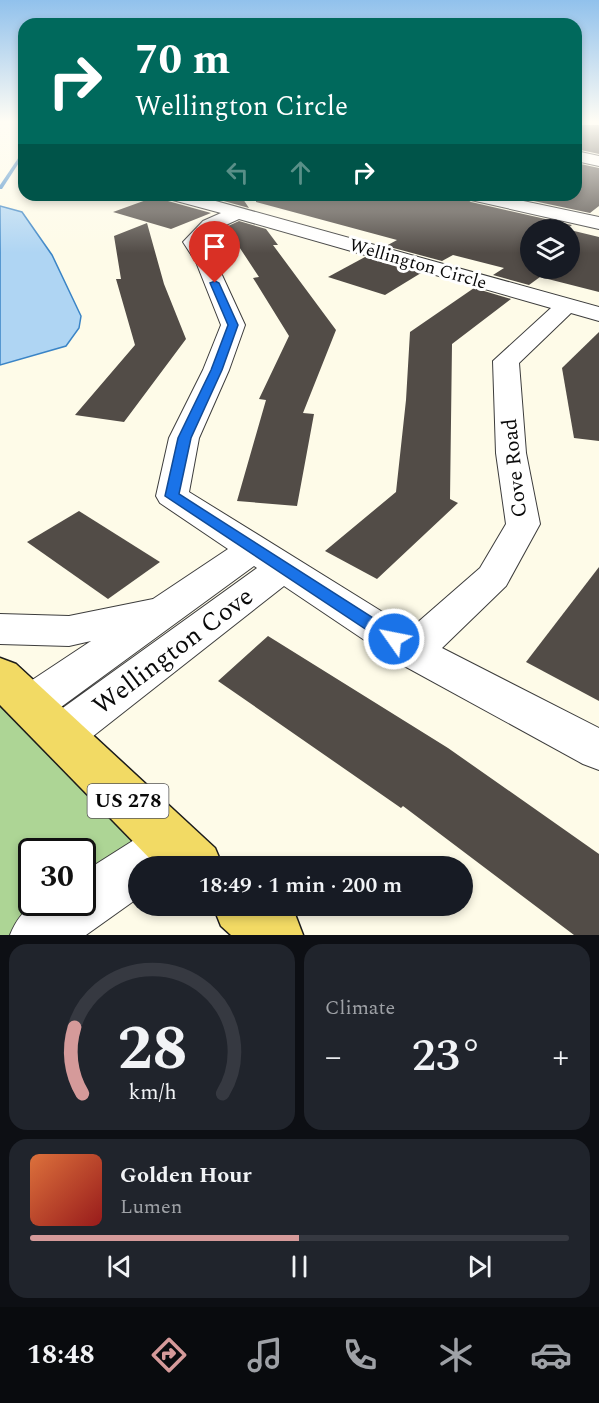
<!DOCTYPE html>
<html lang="en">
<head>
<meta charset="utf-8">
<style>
  :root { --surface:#171b24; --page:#20242c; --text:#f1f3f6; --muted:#9ea1a6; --line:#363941; --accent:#d59a9a }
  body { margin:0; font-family:Spectral,serif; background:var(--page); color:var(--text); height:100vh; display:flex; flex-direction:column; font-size:22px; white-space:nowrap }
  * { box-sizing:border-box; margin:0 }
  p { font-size:20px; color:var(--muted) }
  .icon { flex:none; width:33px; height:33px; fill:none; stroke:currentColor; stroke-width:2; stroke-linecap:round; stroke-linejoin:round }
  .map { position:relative; height:935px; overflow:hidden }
  .drawer { display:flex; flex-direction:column; gap:9px; padding:9px; background:#0d0f14; flex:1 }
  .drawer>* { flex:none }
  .banner { position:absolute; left:18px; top:18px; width:564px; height:183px; border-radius:18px; box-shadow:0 3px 9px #0003; background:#00695c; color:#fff; overflow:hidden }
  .tools { position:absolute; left:520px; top:219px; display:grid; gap:12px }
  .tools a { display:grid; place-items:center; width:60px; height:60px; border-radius:50%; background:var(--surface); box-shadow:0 3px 9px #0003; font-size:30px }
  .speed { position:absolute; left:18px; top:838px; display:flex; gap:12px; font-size:30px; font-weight:700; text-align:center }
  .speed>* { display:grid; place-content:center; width:78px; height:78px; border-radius:50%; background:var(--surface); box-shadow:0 3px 9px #0003; line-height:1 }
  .speed .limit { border:3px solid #111; border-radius:9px; background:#fff; color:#111 }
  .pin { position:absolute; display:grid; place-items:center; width:51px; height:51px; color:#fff; margin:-62px -26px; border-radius:50% 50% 50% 0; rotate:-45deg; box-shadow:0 0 6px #0007 }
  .pin .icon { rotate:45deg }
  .me { position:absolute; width:66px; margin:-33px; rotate:303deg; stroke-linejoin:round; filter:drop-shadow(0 0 4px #0008) }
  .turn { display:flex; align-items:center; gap:21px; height:126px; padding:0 18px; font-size:27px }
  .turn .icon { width:78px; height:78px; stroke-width:2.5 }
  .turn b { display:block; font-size:42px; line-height:51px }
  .lanes { display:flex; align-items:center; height:57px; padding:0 18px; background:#0003; justify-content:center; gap:30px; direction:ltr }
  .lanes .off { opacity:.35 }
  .big { font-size:45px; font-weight:600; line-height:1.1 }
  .drawer .tile { flex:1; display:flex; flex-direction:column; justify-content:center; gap:9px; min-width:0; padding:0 21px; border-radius:18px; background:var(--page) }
  .drawer .dial { align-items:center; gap:0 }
  .dial svg { height:156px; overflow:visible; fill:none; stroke:var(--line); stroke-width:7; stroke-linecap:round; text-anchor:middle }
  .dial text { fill:var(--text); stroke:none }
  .song { display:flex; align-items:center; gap:18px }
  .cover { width:72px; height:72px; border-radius:9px; background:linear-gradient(135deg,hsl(20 70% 55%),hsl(0 70% 35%)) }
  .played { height:6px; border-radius:3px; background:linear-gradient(90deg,var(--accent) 50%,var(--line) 50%) }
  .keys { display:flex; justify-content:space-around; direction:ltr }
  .heat { display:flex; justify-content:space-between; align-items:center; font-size:33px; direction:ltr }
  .drawer .tiles { flex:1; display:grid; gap:9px; grid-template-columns:1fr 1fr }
  .tile:last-child { grid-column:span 2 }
  .trip { position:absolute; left:128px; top:856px; width:345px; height:60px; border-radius:30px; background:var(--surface); box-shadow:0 3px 9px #0003; font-weight:600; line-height:60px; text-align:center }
  .menu { display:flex; height:96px; justify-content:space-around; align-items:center; background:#090b0e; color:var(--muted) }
  .menu .icon { width:42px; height:42px }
  .menu .selected { color:var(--accent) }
  .menu b { font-size:27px; color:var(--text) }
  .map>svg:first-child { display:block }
</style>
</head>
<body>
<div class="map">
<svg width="599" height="935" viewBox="0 0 599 935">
  <rect width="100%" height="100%" fill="#fefbe8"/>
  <path fill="#add595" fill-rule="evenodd" d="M0,660l84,64 60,136 -107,75h-37zM32,852h50v51h-50z"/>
  <path fill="#afd5f3" stroke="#3a84c6" stroke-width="1.5" d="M0,206l22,6 30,43 29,61 -2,12 -13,18 -66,19z"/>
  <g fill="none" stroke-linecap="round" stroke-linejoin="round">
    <path fill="#3a84c6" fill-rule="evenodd" d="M23,151h1v4l-22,34h-2v-4z"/>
  </g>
  <g fill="#524c47">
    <path d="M576,125h23v29l-23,-5z"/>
    <path d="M576,163l23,5v38l-9,7 -84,-18h70z"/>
    <path d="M150,195h14l4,6 43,12 -40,16 -58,-17 36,-13z"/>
    <path d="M202,195h50v1l-9,3 6,9z"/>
    <path d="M256,195h204l11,7 101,23 -6,5h-35v38h39v-38l29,7v55l-59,-15 -11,8 -36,-10 11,-7 -51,-13 -11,6 -56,-15 11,-6 -141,-38z"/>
    <path d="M239,221l27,8 12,16h-5l63,85 -33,83 11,1 -17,92 -60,-5 29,-101 -7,-1 30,-63 -36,-58 6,-1 -33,-50z"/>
    <path d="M147,223l17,61 22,55 -62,83 -49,-7 60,-70 -19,-66h5l-7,-43z"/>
    <path d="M365,257l56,16 -36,22 -57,-18z"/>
    <path d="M474,288l37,11 -59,45 -2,155 8,4 -81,76 -52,-28 71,-59 10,-92 4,-68z"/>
    <path d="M599,332v109l-25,-3 -12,-70z"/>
    <path d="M79,511l81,51 -52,37 -81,-57z"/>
    <path d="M599,567v134l-73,-39z"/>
    <path d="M268,636l180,112 151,106v81h-25l-171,-129 -2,2 -183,-127z"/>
  </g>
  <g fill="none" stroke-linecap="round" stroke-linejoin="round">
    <defs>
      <g id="street">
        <path d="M576,151l23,5v10l-23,-5z"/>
        <path d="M166,195h28l405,112v14l-28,-8 -52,50 7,90 14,71 -34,62 -64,62 157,80v42l-16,-6 -186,-102 -113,-76 -206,162 -16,5 -16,-5 -7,-14 7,-14 211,-152 -3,-2 -208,152 -16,5 -16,-5 -6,-13 6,-13 77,-51 -22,5 -69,-2v-30l69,2 84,-17 75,-50 -68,-46 -4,-7 13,-58 34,-68 18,-45 -25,-63 -13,-20 20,-21 18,-8 -52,-14zM239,219l312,89 -58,53 3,92 10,71 -26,44 -70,61 -221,-137 10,-54 30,-68 16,-45 -29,-63 -13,-19 14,-14z"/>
        <path d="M462,195h33l104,22v12l-128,-29z"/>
        <path d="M171,821l18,7 8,17 -8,17 -7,5h-44v31l-52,37h-76c17,-40 35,-32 72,-32v-30l71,-45z"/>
      </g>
      <g id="primary">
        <path d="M0,658l16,6 199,184 8,19h-65l-158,-162z"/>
        <path d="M213,906h72l10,8 8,21h-72l-10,-9z"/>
      </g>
    </defs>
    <use href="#street" stroke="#3d3d3d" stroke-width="2"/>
    <use href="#primary" stroke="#1b1b1b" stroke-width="3"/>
    <use href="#street" fill="#fff" fill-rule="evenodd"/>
    <use href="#primary" fill="#f2da64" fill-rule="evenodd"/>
  </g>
  <linearGradient id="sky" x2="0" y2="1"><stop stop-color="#91c1ec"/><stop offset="0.48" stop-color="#fffdf5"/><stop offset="1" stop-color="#fffdf5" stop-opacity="0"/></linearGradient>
  <rect width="599" height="253" fill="url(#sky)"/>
  <path fill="#1a73e8" stroke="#114b97" stroke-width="1.5" d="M215,281l4,2 19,42 -16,45 -31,68 -12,56 221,141 3,4 -3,5h-12l-223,-148 13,-58 33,-68 17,-45 -18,-42z"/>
  <g text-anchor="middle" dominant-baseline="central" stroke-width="6" stroke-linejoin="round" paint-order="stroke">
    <g font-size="18" fill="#0a0a0a" stroke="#fff">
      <text transform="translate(418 264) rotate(16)">Wellington Circle</text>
    </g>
    <rect fill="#fff" stroke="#545454" stroke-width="1.5" x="87.5" y="784" width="81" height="34" rx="4.5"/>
    <g font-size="20" font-weight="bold" fill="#0a0a0a">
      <text x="128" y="801">US 278</text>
    </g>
    <g font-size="21" fill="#0a0a0a" stroke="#fff">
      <text transform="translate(515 468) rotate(-96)">Cove Road</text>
    </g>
    <g font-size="26" fill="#0a0a0a" stroke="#fff">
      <text transform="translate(173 651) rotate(-37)">Wellington Cove</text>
    </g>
  </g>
</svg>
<div class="tools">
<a><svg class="icon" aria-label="layers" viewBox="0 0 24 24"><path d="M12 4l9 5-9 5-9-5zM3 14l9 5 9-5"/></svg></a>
</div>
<div class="speed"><div class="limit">30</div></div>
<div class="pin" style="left:215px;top:283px;background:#d93025"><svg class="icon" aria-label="arrive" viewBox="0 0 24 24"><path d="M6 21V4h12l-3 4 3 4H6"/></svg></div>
<svg class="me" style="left:394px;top:639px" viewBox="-20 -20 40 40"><circle r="17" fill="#1a73e8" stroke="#fff" stroke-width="3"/><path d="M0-11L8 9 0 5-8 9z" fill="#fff"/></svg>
<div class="trip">18:49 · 1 min · 200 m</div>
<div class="banner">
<div class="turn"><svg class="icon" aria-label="right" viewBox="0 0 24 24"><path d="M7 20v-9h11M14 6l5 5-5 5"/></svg><div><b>70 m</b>Wellington Circle</div></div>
<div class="lanes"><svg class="icon off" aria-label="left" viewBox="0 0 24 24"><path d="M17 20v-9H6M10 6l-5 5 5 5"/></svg><svg class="icon off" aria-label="ahead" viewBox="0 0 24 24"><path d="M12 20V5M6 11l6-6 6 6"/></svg><svg class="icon" aria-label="right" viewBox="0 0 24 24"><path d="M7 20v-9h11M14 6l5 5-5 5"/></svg></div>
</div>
</div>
<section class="drawer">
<div class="tiles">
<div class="tile dial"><svg viewBox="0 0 100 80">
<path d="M14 69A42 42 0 1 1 86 69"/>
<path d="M14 69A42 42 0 0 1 10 35" stroke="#d59a9a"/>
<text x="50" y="56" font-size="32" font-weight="700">28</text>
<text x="50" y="72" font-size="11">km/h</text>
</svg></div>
<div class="tile"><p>Climate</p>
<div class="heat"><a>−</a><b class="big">23°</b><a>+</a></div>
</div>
<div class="tile">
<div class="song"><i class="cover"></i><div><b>Golden Hour</b><p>Lumen</p></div></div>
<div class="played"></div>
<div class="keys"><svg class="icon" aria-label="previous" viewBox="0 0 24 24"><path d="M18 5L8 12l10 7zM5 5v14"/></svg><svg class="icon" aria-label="pause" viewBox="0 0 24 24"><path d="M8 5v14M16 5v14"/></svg><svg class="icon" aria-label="next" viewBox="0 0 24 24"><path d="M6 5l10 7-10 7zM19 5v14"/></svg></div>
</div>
</div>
</section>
<nav class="menu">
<b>18:48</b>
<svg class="icon selected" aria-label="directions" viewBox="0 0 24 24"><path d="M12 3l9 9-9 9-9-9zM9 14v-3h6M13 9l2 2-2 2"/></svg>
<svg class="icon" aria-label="music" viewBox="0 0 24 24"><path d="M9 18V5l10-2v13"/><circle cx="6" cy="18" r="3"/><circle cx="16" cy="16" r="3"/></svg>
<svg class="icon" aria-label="phone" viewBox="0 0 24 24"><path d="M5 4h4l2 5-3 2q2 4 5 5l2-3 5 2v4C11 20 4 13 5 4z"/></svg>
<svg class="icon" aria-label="climate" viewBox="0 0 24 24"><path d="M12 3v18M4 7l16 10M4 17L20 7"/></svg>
<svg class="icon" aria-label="car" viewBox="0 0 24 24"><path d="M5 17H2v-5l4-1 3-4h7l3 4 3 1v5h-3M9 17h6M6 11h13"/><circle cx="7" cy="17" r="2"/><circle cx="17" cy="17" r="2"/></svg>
</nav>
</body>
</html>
